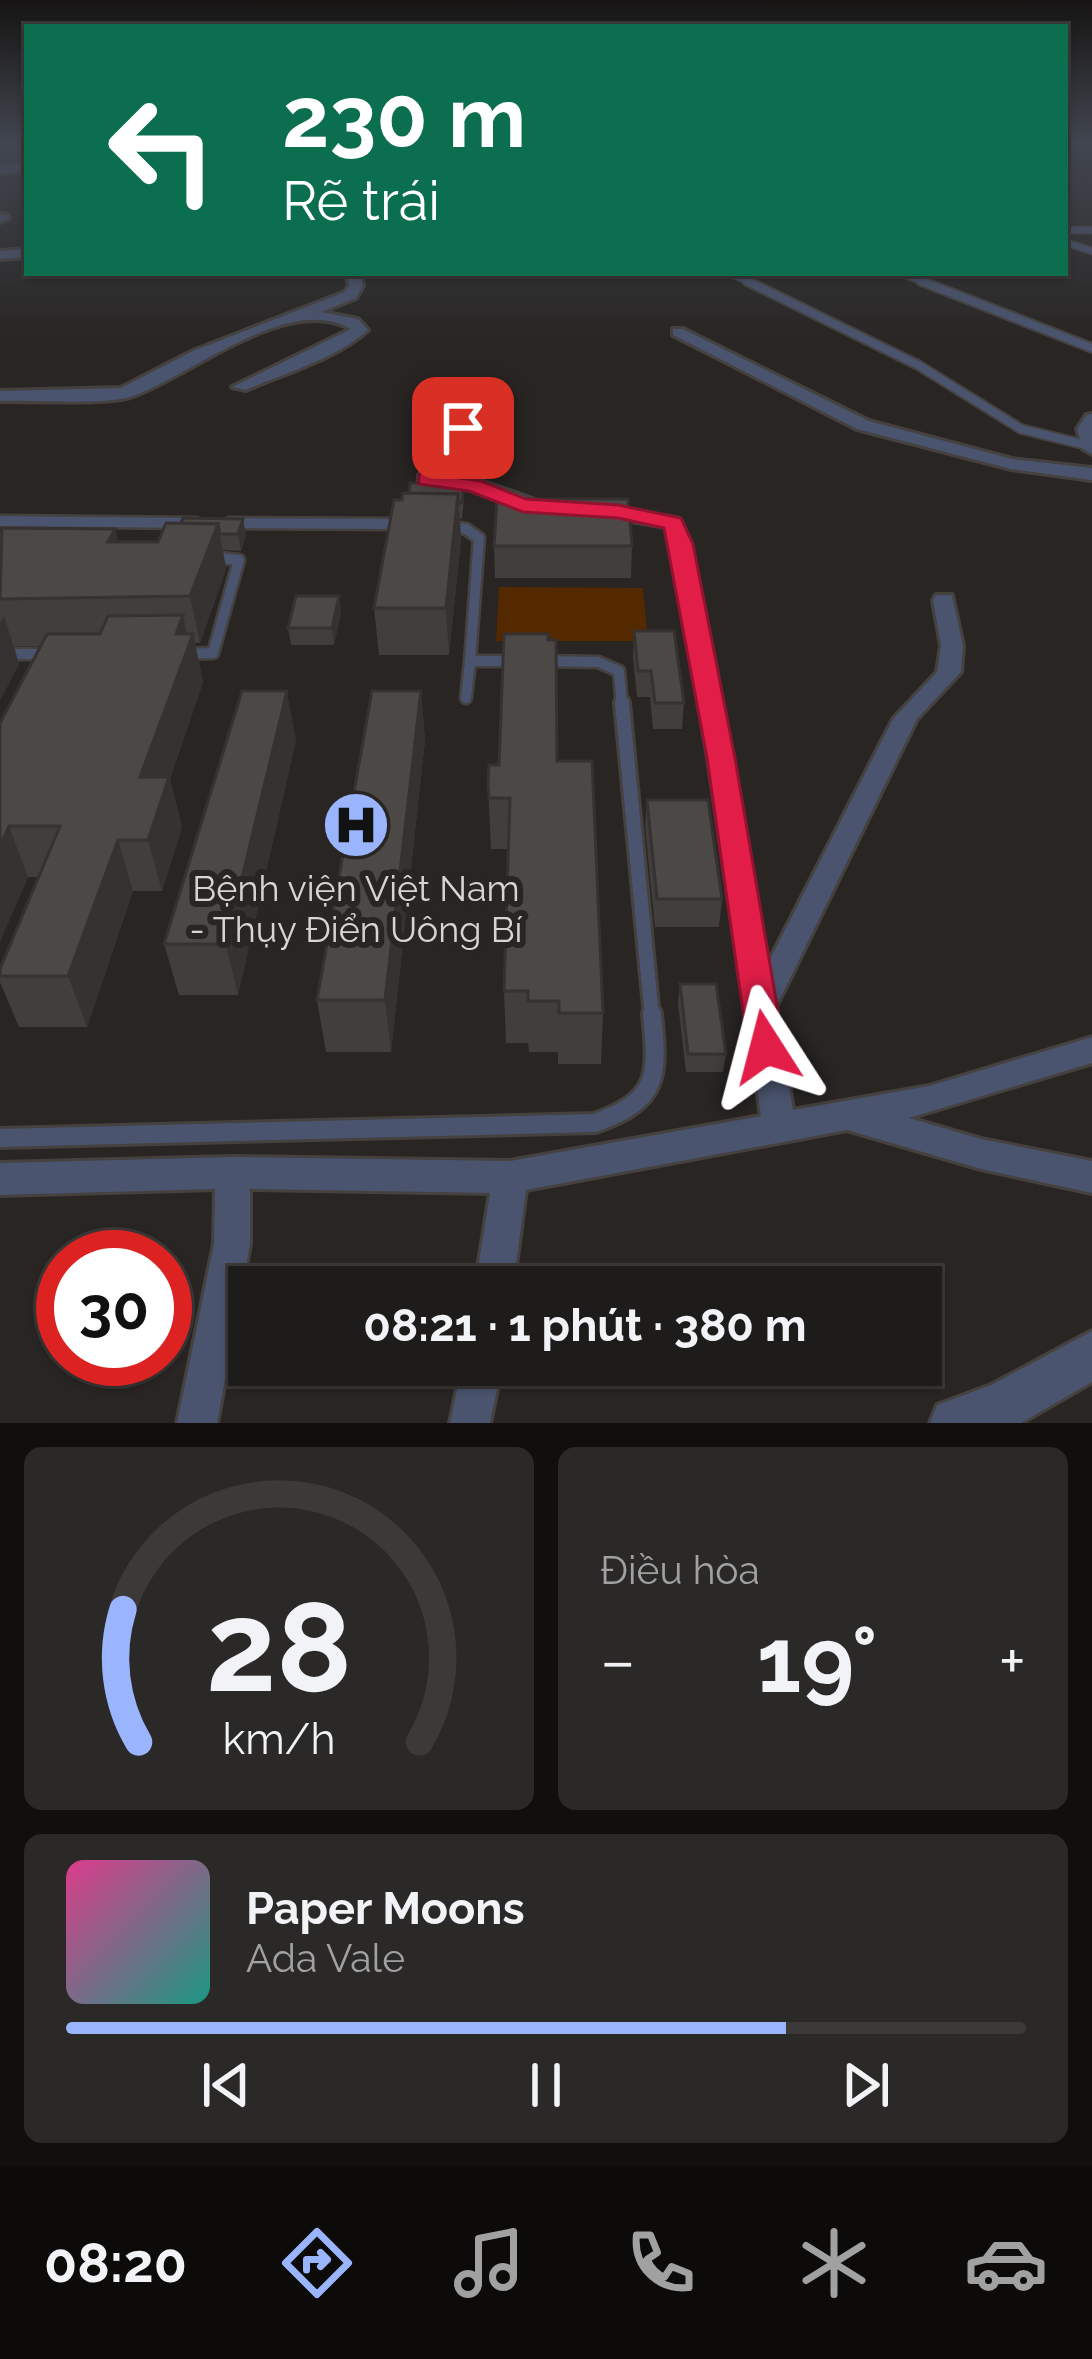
<!DOCTYPE html>
<html lang="vi">
<head>
<meta charset="utf-8">
<style>
  :root { --surface:#1e1c1a; --page:#2b2927; --text:#f1f3f6; --muted:#a1a1a2; --line:#3c3a39; --accent:#9ab5fd }
  body { margin:0; font-family:Raleway,sans-serif; background:var(--page); color:var(--text); height:100vh; display:flex; flex-direction:column; font-size:45px; white-space:nowrap }
  * { box-sizing:border-box; margin:0 }
  p { font-size:39px; color:var(--muted) }
  .icon { flex:none; width:66px; height:66px; fill:none; stroke:currentColor; stroke-width:2; stroke-linecap:round; stroke-linejoin:round }
  .map { position:relative; height:1423px; overflow:hidden }
  .details { display:flex; flex-direction:column; gap:24px; padding:24px; background:#100f0e; flex:1 }
  .details>* { flex:none }
  .guide { position:absolute; left:24px; top:24px; width:1044px; height:252px; border-radius:0px; box-shadow:0 3px 9px #0004,0 0 0 3px var(--line); background:#0b6e4f; color:#fff; overflow:hidden }
  .speed { position:absolute; left:36px; top:1230px; display:flex; gap:24px; font-size:60px; font-weight:700; text-align:center }
  .speed>* { display:grid; place-content:center; width:156px; height:156px; border-radius:50%; background:var(--surface); box-shadow:0 3px 9px #0004,0 0 0 3px var(--line); line-height:1 }
  .speed .limit { border:18px solid #d22; background:#fff; color:#111 }
  .pin { position:absolute; display:grid; place-items:center; width:102px; height:102px; color:#fff; margin:-51px; border-radius:24px; box-shadow:0 6px 18px #0006 }
  .me { position:absolute; width:132px; margin:-66px; rotate:351deg; stroke-linejoin:round; filter:drop-shadow(0 0 9px #0008) }
  .turn { display:flex; align-items:center; gap:42px; height:252px; padding:0 60px; font-size:54px }
  .turn .icon { width:156px; height:156px; stroke-width:2.5 }
  .turn b { display:block; font-size:84px; line-height:102px }
  .big { font-size:90px; font-weight:700; line-height:1.1 }
  .details .card { flex:1; display:flex; flex-direction:column; justify-content:center; gap:18px; min-width:0; padding:0 42px; border-radius:18px; background:var(--page) }
  .details .dial { align-items:center; gap:0 }
  .dial svg { height:312px; overflow:visible; fill:none; stroke:var(--line); stroke-width:7; stroke-linecap:round; text-anchor:middle }
  .dial text { fill:var(--text); stroke:none }
  .song { display:flex; align-items:center; gap:36px }
  .cover { width:144px; height:144px; border-radius:18px; background:linear-gradient(135deg,hsl(330 70% 55%),hsl(170 70% 35%)) }
  .played { height:12px; border-radius:6px; background:linear-gradient(90deg,var(--accent) 75%,var(--line) 75%) }
  .keys { display:flex; justify-content:space-around; direction:ltr }
  .heat { display:flex; justify-content:space-between; align-items:center; font-size:66px; direction:ltr }
  .details .tiles { flex:1; display:grid; gap:24px; grid-template-columns:1fr 1fr }
  .card:last-child { grid-column:span 2 }
  .trip { position:absolute; left:228px; top:1266px; width:714px; height:120px; border-radius:0px; background:var(--surface); box-shadow:0 3px 9px #0004,0 0 0 3px var(--line); font-weight:700; line-height:120px; text-align:center }
  .menu { display:flex; height:192px; justify-content:space-around; align-items:center; background:#0c0b0a; color:var(--muted) }
  .menu .icon { width:84px; height:84px }
  .menu .current { color:var(--accent) }
  .menu b { font-size:54px; color:var(--text) }
  .map>svg:first-child { display:block }
</style>
</head>
<body>
<div class="map">
<svg width="1092" height="1423" viewBox="0 0 1092 1423">
  <rect width="100%" height="100%" fill="#282523"/>
  <path fill="#542900" d="M499,587l144,1 5,53h-152z"/>
  <g fill="none" stroke-linecap="round" stroke-linejoin="round">
    <defs>
      <g id="service-far4">
        <path d="M1065,230h27"/>
        <path d="M1065,242l27,9"/>
        <path d="M731,273l22,11"/>
        <path d="M901,273l28,11"/>
      </g>
      <g id="service-far3">
        <path d="M747,281l171,84 103,64 69,17"/>
        <path d="M921,281l171,67"/>
      </g>
      <g id="service-far2">
        <path d="M0,521l196,2"/>
        <path d="M229,523l171,1"/>
        <path d="M445,526l21,3 13,9 -9,123"/>
        <path d="M0,654h53"/>
        <path d="M181,654l32,-1 26,-93 -29,-3"/>
        <path d="M542,661l56,1 21,9 3,35"/>
        <path d="M466,698l4,-37h46"/>
      </g>
      <path id="service-far1" d="M622,703l30,314"/>
      <path id="service" d="M0,1138l595,-15c65,-23 63,-48 57,-109"/>
      <g id="minor">
        <path d="M27,164v6l-27,3v-6z"/>
        <path d="M0,214l7,1 2,3 -9,4z"/>
        <path d="M27,249v8l-27,2v-8z"/>
        <path d="M346,273h14l3,13 -7,12 -35,14 37,7 10,11c-32,29 -83,43 -122,60l-14,-3 119,-58c-63,-37 -161,48 -221,68 -24,8 -100,3 -130,4v-10l121,-3 72,-37 152,-59 4,-6z"/>
        <path d="M673,329h10l186,92 143,38 80,9v12l-81,-11 -154,-40 -184,-94z"/>
        <path d="M1092,414v40l-9,-5 -6,-20 9,-14z"/>
        <path d="M463,423l9,5 -34,47 43,6 60,21v8h-14l-56,-20 -52,-7v-8l38,-51z"/>
        <path d="M599,504l81,15 11,25 77,419 125,-244 44,-47 4,-26 -8,-46 3,-5h16l11,51 -2,26 -44,47 -141,288 17,103 136,-24 163,-49v26l-183,55 72,21 111,22v32l-111,-24 -134,-39 -321,60 -13,97h-38l15,-94 -240,-4v55l-33,179h-40l37,-179 1,-55 -215,6v-32l233,-6 277,4 251,-45 -53,-358 -37,-214 -6,-17 -73,-13 -3,-4z"/>
        <path d="M462,1365h40l-12,58h-40z"/>
      </g>
      <path id="tertiary" d="M1092,1331v51l-71,41h-91l7,-18 54,-20z"/>
    </defs>
    <use href="#service-far4" stroke="#44413f" stroke-width="9"/>
    <use href="#service-far3" stroke="#44413f" stroke-width="12"/>
    <use href="#service-far2" stroke="#44413f" stroke-width="15"/>
    <use href="#service-far1" stroke="#44413f" stroke-width="20"/>
    <use href="#service" stroke="#44413f" stroke-width="24"/>
    <use href="#minor" stroke="#44413f" stroke-width="6"/>
    <use href="#tertiary" stroke="#44413f" stroke-width="6"/>
    <use href="#service-far4" stroke="#4a546e" stroke-width="6"/>
    <use href="#service-far3" stroke="#4a546e" stroke-width="8"/>
    <use href="#service-far2" stroke="#4a546e" stroke-width="10"/>
    <use href="#service-far1" stroke="#4a546e" stroke-width="14"/>
    <use href="#service" stroke="#4a546e" stroke-width="18"/>
    <use href="#minor" fill="#4a546e" fill-rule="evenodd"/>
    <use href="#tertiary" fill="#4a546e" fill-rule="evenodd"/>
  </g>
  <g fill="#413e3c">
    <path d="M464,482v16l-2,21h-2l1,20 -12,116h-70l-5,-47 28,-108z"/>
    <path d="M166,523l80,12 -5,16 -18,-1 3,19 -26,74h-5l8,39 -33,97 12,48 -20,64h-29l-46,136h-68l-19,-45v-13l39,-92h-11l-28,64v-218l41,-77h-27l5,18 -19,36v-170l118,12h40z"/>
    <path d="M494,546h138l-1,32h-136z"/>
    <path d="M339,596l2,17 -7,32h-43l-3,-17z"/>
    <path d="M634,631l50,72 -2,26h-29l-3,-32h-13l-4,-41z"/>
    <path d="M421,691l4,49 -34,312h-65l-9,-52z"/>
    <path d="M296,740l-58,255h-59l-15,-51z"/>
    <path d="M557,761l46,252 -2,51h-43v-12h-29l-1,-9h-22l-2,-52 4,-142h-17l-3,-64z"/>
    <path d="M647,800l75,99 -3,28h-64l-10,-100z"/>
    <path d="M680,984l46,70 -3,18h-37l-8,-69z"/>
  </g>
  <g fill="#353231">
    <path d="M458,494l3,45 -12,116 -3,-47z"/>
    <path d="M243,519l3,16 -5,16 -3,-17z"/>
    <path d="M218,524l8,45 -26,74 -10,-47z"/>
    <path d="M115,529l11,45 -18,-32z"/>
    <path d="M339,596l2,17 -7,32 -2,-17z"/>
    <path d="M183,615l6,28 4,-9 10,48 -33,97 12,48 -20,64 -14,-51 -8,-63 36,-143z"/>
    <path d="M4,616l15,48 -19,36v-77z"/>
    <path d="M287,691l9,49 -58,255 -12,-51z"/>
    <path d="M421,691l4,49 -34,312 -6,-52z"/>
    <path d="M9,826l19,51 -28,64v-95z"/>
    <path d="M118,840l15,51 -46,136 -19,-51z"/>
  </g>
  <g fill="#4c4846" stroke="#353231" stroke-width="3">
    <path d="M464,482l-2,21h-3l-1,-9 -49,-1 1,-10z"/>
    <path d="M403,493l55,1 -12,114h-72l20,-108h8z"/>
    <path d="M497,499h131l4,47h-138z"/>
    <path d="M183,518l60,1 -5,15h-18l-2,-10 -37,-1z"/>
    <path d="M166,523l52,1 -28,72 -190,3 2,-71 113,1 -7,13h50z"/>
    <path d="M296,596h43l-7,32h-44z"/>
    <path d="M183,615l-7,19h17l-53,143h29l-21,63h-30l-50,136h-68v-7l60,-143h-51l-9,20v-123l47,-89h53l8,-18z"/>
    <path d="M634,631h40l10,72h-29l-4,-32h-13z"/>
    <path d="M504,634h44v6h8l1,121h35l11,252h-44v-12h-31v-10h-24l6,-193h-21l-1,-13 1,-20h10z"/>
    <path d="M242,691h45l-61,253h-62z"/>
    <path d="M372,691h49l-36,309h-68z"/>
    <path d="M647,800h61l14,99h-65z"/>
    <path d="M680,984h36l10,70h-38z"/>
  </g>
  <linearGradient id="sky" x2="0" y2="1"><stop stop-color="#161413"/><stop offset="0.42" stop-color="#424650"/><stop offset="1" stop-color="#424650" stop-opacity="0"/></linearGradient>
  <rect width="1092" height="342" fill="url(#sky)"/>
  <path fill="#e11d48" stroke="#92132f" stroke-width="3" d="M463,422l10,6 -33,47 41,6 45,18 92,6 63,13 12,26 42,214 49,289 -5,11 -13,4 -13,-4 -5,-11 -41,-289 -43,-230 -46,-10 -95,-6 -54,-21 -50,-7v-9l37,-51z"/>
  <defs>
    <symbol id="hospital-disc" viewBox="-11 -11 22 22"><circle r="9.5" fill="#9ab5fd" stroke="#282523"/><path d="M-5-5h3v3.5h4V-5h3V5h-3V1.5h-4V5h-3Z" fill="#111"/></symbol>
  </defs>
  <g fill-rule="evenodd">
    <use href="#hospital-disc" x="318" y="787" width="76" height="76"/>
  </g>
  <g text-anchor="middle" dominant-baseline="central" stroke-width="12" stroke-linejoin="round" paint-order="stroke">
    <g font-size="36" fill="#d7d5d3" stroke="#282523">
      <text x="356" y="888">Bệnh viện Việt Nam<tspan x="356" dy="41">- Thụy Điển Uông Bí</tspan></text>
    </g>
  </g>
</svg>
<div class="speed"><div class="limit">30</div></div>
<div class="pin" style="left:463px;top:428px;background:#d93025"><svg class="icon" aria-label="arrive" viewBox="0 0 24 24"><path d="M6 21V4h12l-3 4 3 4H6"/></svg></div>
<svg class="me" style="left:766px;top:1047px" viewBox="-20 -20 40 40"><path d="M0-17L14 15 0 8-14 15z" fill="#e11d48" stroke="#fff" stroke-width="4"/></svg>
<div class="trip">08:21 · 1 phút · 380 m</div>
<div class="guide">
<div class="turn"><svg class="icon" aria-label="left" viewBox="0 0 24 24"><path d="M17 20v-9H6M10 6l-5 5 5 5"/></svg><div><b>230 m</b>Rẽ trái</div></div>
</div>
</div>
<section class="details">
<div class="tiles">
<div class="card dial"><svg viewBox="0 0 100 80">
<path d="M14 69A42 42 0 1 1 86 69"/>
<path d="M14 69A42 42 0 0 1 10 35" stroke="#9ab5fd"/>
<text x="50" y="56" font-size="32" font-weight="700">28</text>
<text x="50" y="72" font-size="11">km/h</text>
</svg></div>
<div class="card"><p>Điều hòa</p>
<div class="heat"><a>−</a><b class="big">19°</b><a>+</a></div>
</div>
<div class="card">
<div class="song"><i class="cover"></i><div><b>Paper Moons</b><p>Ada Vale</p></div></div>
<div class="played"></div>
<div class="keys"><svg class="icon" aria-label="previous" viewBox="0 0 24 24"><path d="M18 5L8 12l10 7zM5 5v14"/></svg><svg class="icon" aria-label="pause" viewBox="0 0 24 24"><path d="M8 5v14M16 5v14"/></svg><svg class="icon" aria-label="next" viewBox="0 0 24 24"><path d="M6 5l10 7-10 7zM19 5v14"/></svg></div>
</div>
</div>
</section>
<nav class="menu">
<b>08:20</b>
<svg class="icon current" aria-label="directions" viewBox="0 0 24 24"><path d="M12 3l9 9-9 9-9-9zM9 14v-3h6M13 9l2 2-2 2"/></svg>
<svg class="icon" aria-label="music" viewBox="0 0 24 24"><path d="M9 18V5l10-2v13"/><circle cx="6" cy="18" r="3"/><circle cx="16" cy="16" r="3"/></svg>
<svg class="icon" aria-label="phone" viewBox="0 0 24 24"><path d="M5 4h4l2 5-3 2q2 4 5 5l2-3 5 2v4C11 20 4 13 5 4z"/></svg>
<svg class="icon" aria-label="climate" viewBox="0 0 24 24"><path d="M12 3v18M4 7l16 10M4 17L20 7"/></svg>
<svg class="icon" aria-label="car" viewBox="0 0 24 24"><path d="M5 17H2v-5l4-1 3-4h7l3 4 3 1v5h-3M9 17h6M6 11h13"/><circle cx="7" cy="17" r="2"/><circle cx="17" cy="17" r="2"/></svg>
</nav>
</body>
</html>
